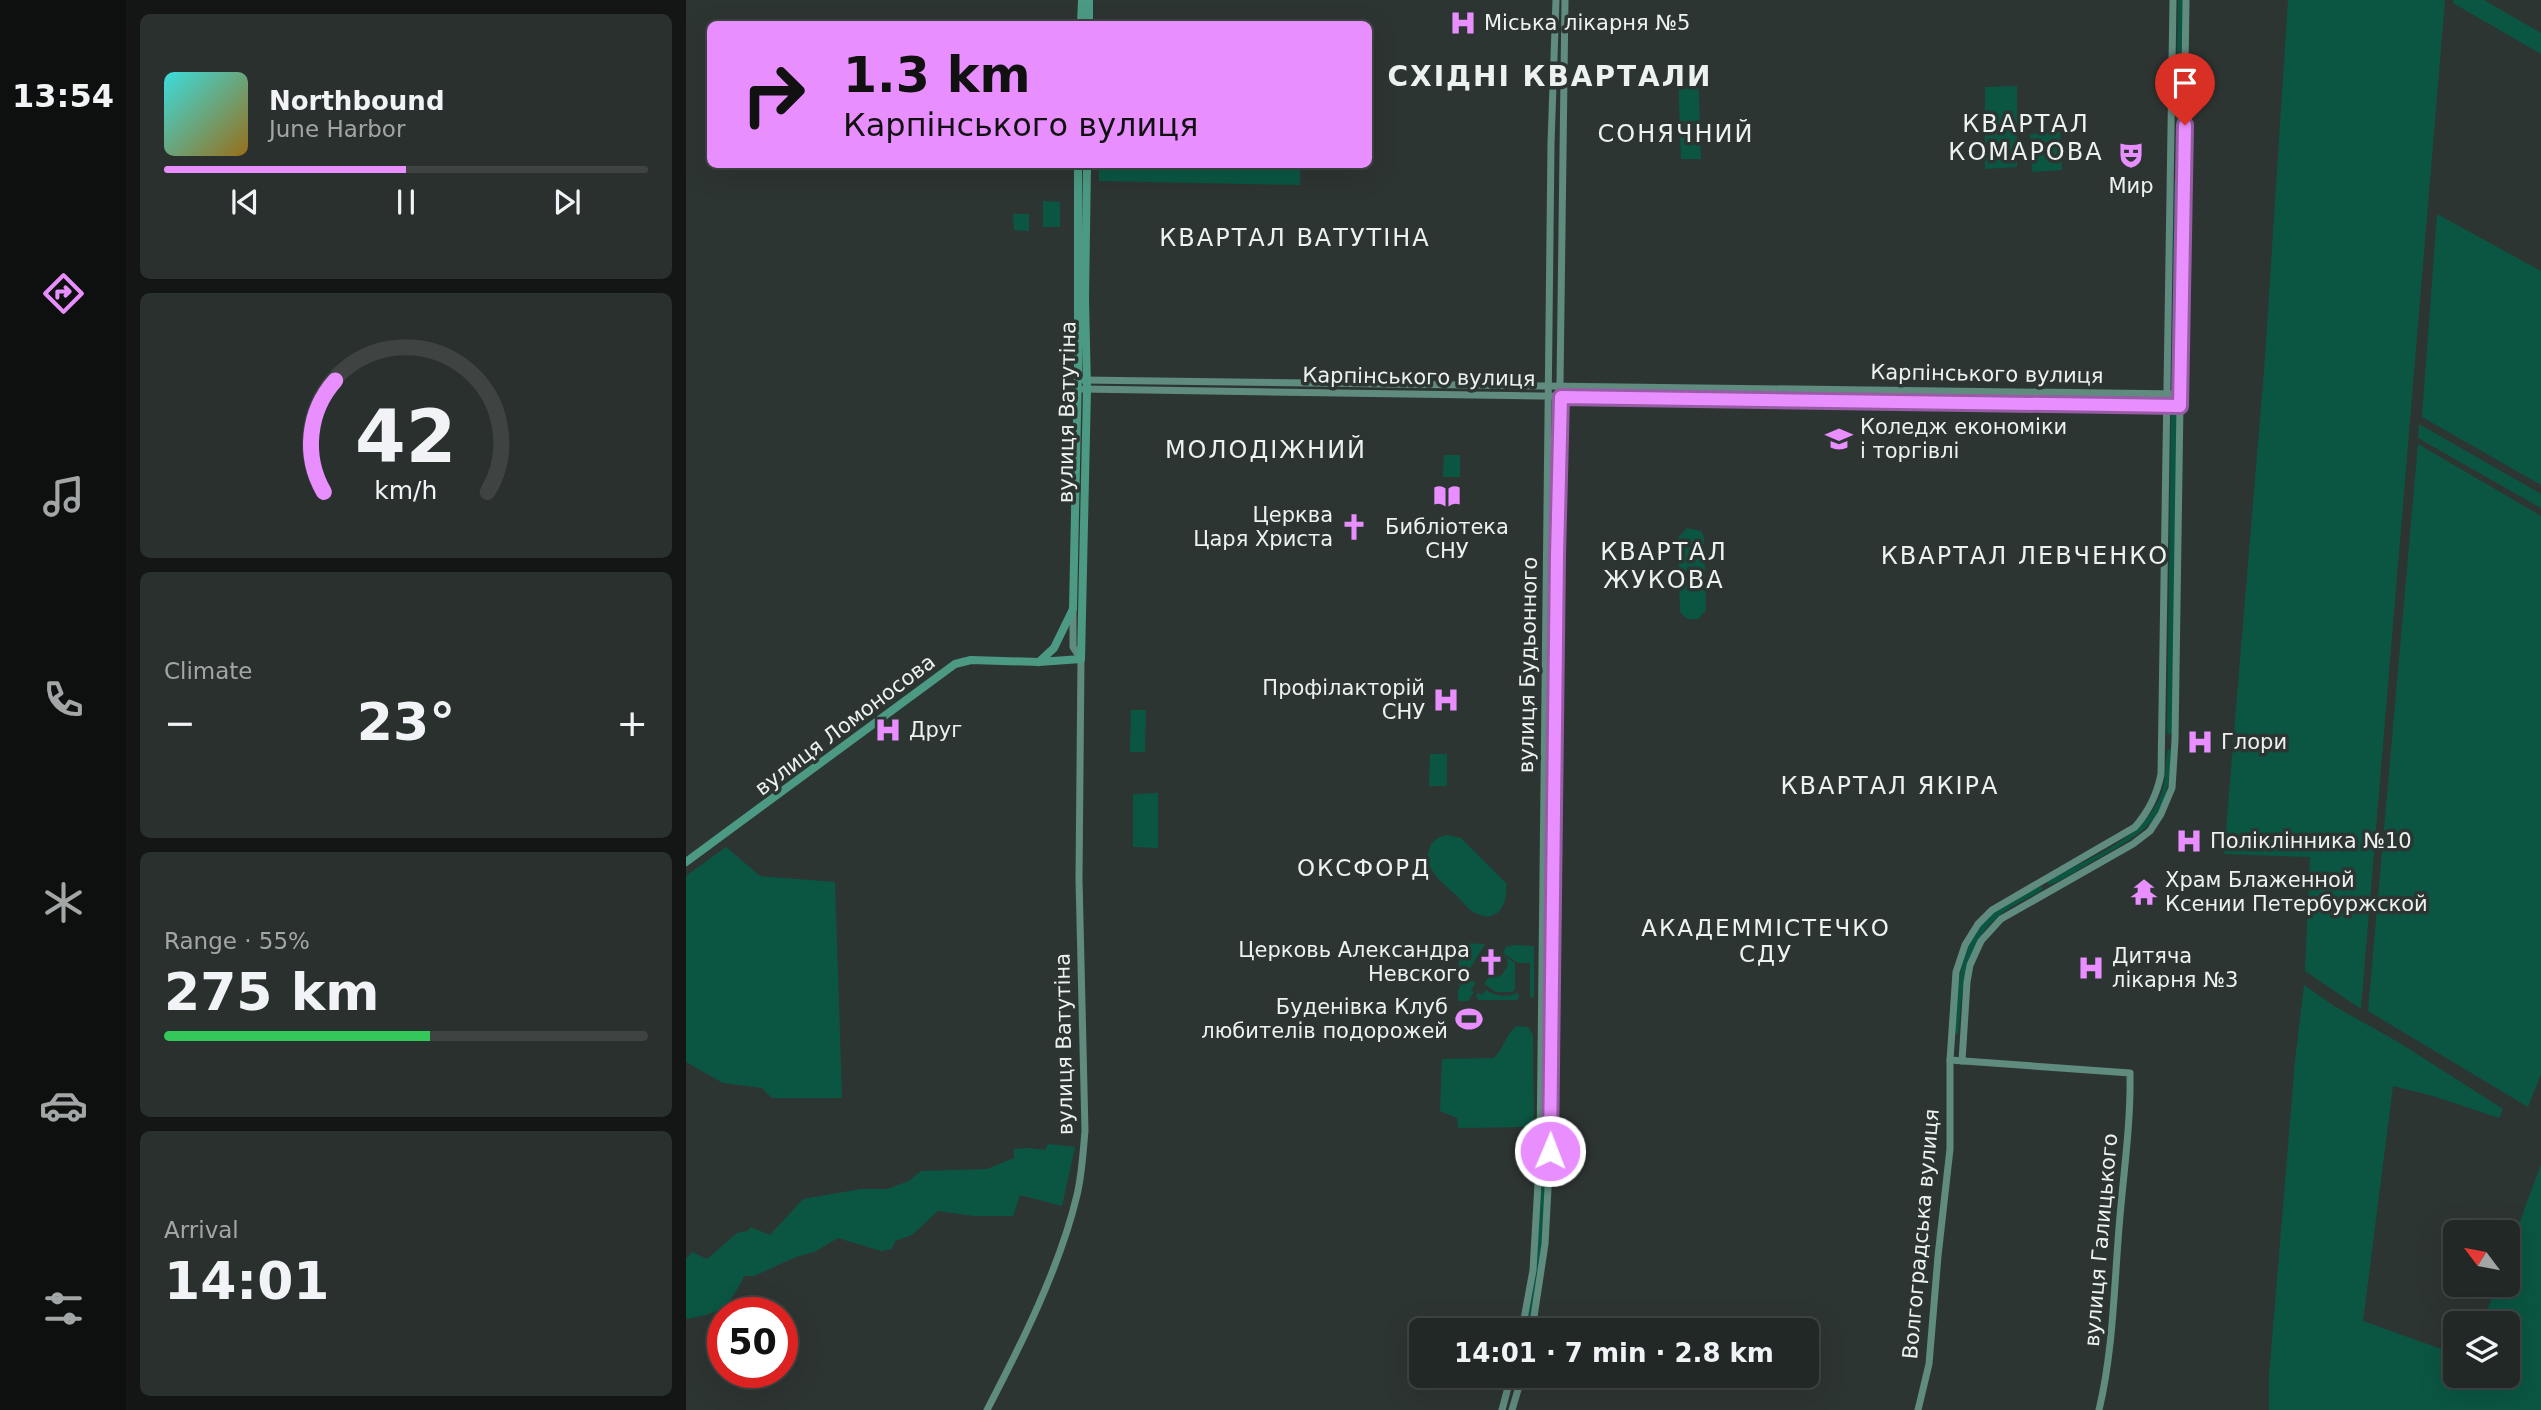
<!DOCTYPE html>
<html lang="en">
<head>
<meta charset="utf-8">
<style>
  :root { --surface:#222826; --page:#2a302e; --text:#f1f3f6; --muted:#a2a6a7; --line:#3f4443; --accent:#e98efe }
  body { margin:0; font-family:"DejaVu Sans",sans-serif; background:var(--page); color:var(--text); height:100vh; display:flex; flex-direction:column; font-size:26px; white-space:nowrap }
  * { box-sizing:border-box; margin:0 }
  p { font-size:23px; color:var(--muted) }
  .icon { flex:none; width:38px; height:38px; fill:none; stroke:currentColor; stroke-width:2; stroke-linecap:round; stroke-linejoin:round }
  .map { position:relative; flex:1; overflow:hidden }
  .side { display:flex; flex-direction:column; gap:14px; padding:14px; background:#131615; width:560px }
  .side>* { flex:none }
  .top-card { position:absolute; left:21px; top:21px; width:665px; height:147px; border-radius:10px; box-shadow:0 7px 28px #0002,0 0 0 2px var(--line); background:#e98efe; color:#111; overflow:hidden }
  .needle { width:46px; rotate:302deg }
  .controls { position:absolute; left:1757px; top:1220px; display:grid; gap:14px }
  .controls a { display:grid; place-items:center; width:77px; height:77px; border-radius:10px; background:var(--surface); box-shadow:0 7px 28px #0002,0 0 0 2px var(--line); font-size:35px }
  .speed { position:absolute; left:21px; top:1297px; display:flex; gap:14px; font-size:35px; font-weight:700; text-align:center }
  .speed>* { display:grid; place-content:center; width:91px; height:91px; border-radius:50%; background:var(--surface); box-shadow:0 7px 28px #0002,0 0 0 2px var(--line); line-height:1 }
  .speed .limit { border:10px solid #d22; background:#fff; color:#111 }
  .pin { position:absolute; display:grid; place-items:center; width:60px; height:60px; color:#fff; margin:-72px -30px; border-radius:50% 50% 50% 0; rotate:-45deg; box-shadow:0 0 7px #0007 }
  .pin .icon { rotate:45deg }
  .me { position:absolute; width:77px; margin:-38px; rotate:1deg; stroke-linejoin:round; filter:drop-shadow(0 0 5px #0008) }
  .turn { display:flex; align-items:center; gap:24px; height:147px; padding:0 21px; font-size:32px }
  .turn .icon { width:91px; height:91px; stroke-width:2.5 }
  .turn b { display:block; font-size:49px; line-height:60px }
  .big { font-size:52px; font-weight:700; line-height:1.1 }
  .side .card { flex:1; display:flex; flex-direction:column; justify-content:center; gap:10px; min-width:0; padding:0 24px; border-radius:10px; background:var(--page) }
  .side .dial { align-items:center; gap:0 }
  .dial svg { height:182px; overflow:visible; fill:none; stroke:var(--line); stroke-width:7; stroke-linecap:round; text-anchor:middle }
  .dial text { fill:var(--text); stroke:none }
  .song { display:flex; align-items:center; gap:21px }
  .cover { width:84px; height:84px; border-radius:10px; background:linear-gradient(135deg,hsl(180 70% 55%),hsl(40 70% 35%)) }
  .played { height:7px; border-radius:4px; background:linear-gradient(90deg,var(--accent) 50%,var(--line) 50%) }
  .keys { display:flex; justify-content:space-around; direction:ltr }
  .heat { display:flex; justify-content:space-between; align-items:center; font-size:38px; direction:ltr }
  .charge { height:10px; border-radius:5px; background:linear-gradient(90deg,#34c759 55%,var(--line) 0) }
  .trip { position:absolute; left:723px; top:1318px; width:410px; height:70px; border-radius:10px; background:var(--surface); box-shadow:0 7px 28px #0002,0 0 0 2px var(--line); font-weight:700; line-height:70px; text-align:center }
  main { display:flex; flex:1; min-height:0 }
  .menu { display:flex; flex-direction:column; width:126px; justify-content:space-around; align-items:center; background:#0e100f; color:var(--muted) }
  .menu .icon { width:49px; height:49px }
  .menu .selected { color:var(--accent) }
  .menu b { font-size:32px; color:var(--text) }
  .map>svg:first-child { display:block }
</style>
</head>
<body>
<main>
<nav class="menu">
<b>13:54</b>
<svg class="icon selected" aria-label="directions" viewBox="0 0 24 24"><path d="M12 3l9 9-9 9-9-9zM9 14v-3h6M13 9l2 2-2 2"/></svg>
<svg class="icon" aria-label="music" viewBox="0 0 24 24"><path d="M9 18V5l10-2v13"/><circle cx="6" cy="18" r="3"/><circle cx="16" cy="16" r="3"/></svg>
<svg class="icon" aria-label="phone" viewBox="0 0 24 24"><path d="M5 4h4l2 5-3 2q2 4 5 5l2-3 5 2v4C11 20 4 13 5 4z"/></svg>
<svg class="icon" aria-label="climate" viewBox="0 0 24 24"><path d="M12 3v18M4 7l16 10M4 17L20 7"/></svg>
<svg class="icon" aria-label="car" viewBox="0 0 24 24"><path d="M5 17H2v-5l4-1 3-4h7l3 4 3 1v5h-3M9 17h6M6 11h13"/><circle cx="7" cy="17" r="2"/><circle cx="17" cy="17" r="2"/></svg>
<svg class="icon" aria-label="filters" viewBox="0 0 24 24"><path d="M4 7h16M4 17h16"/><circle cx="9" cy="7" r="2"/><circle cx="15" cy="17" r="2"/></svg>
</nav>
<section class="side">
<div class="card">
<div class="song"><i class="cover"></i><div><b>Northbound</b><p>June Harbor</p></div></div>
<div class="played"></div>
<div class="keys"><svg class="icon" aria-label="previous" viewBox="0 0 24 24"><path d="M18 5L8 12l10 7zM5 5v14"/></svg><svg class="icon" aria-label="pause" viewBox="0 0 24 24"><path d="M8 5v14M16 5v14"/></svg><svg class="icon" aria-label="next" viewBox="0 0 24 24"><path d="M6 5l10 7-10 7zM19 5v14"/></svg></div>
</div>
<div class="card dial"><svg viewBox="0 0 100 80">
<path d="M14 69A42 42 0 1 1 86 69"/>
<path d="M14 69A42 42 0 0 1 19 20" stroke="#e98efe"/>
<text x="50" y="56" font-size="32" font-weight="700">42</text>
<text x="50" y="72" font-size="11">km/h</text>
</svg></div>
<div class="card"><p>Climate</p>
<div class="heat"><a>−</a><b class="big">23°</b><a>+</a></div>
</div>
<div class="card"><p>Range · 55%</p><b class="big">275 km</b><div class="charge"></div></div>
<div class="card"><p>Arrival</p><b class="big">14:01</b></div>
</section>
<div class="map">
<svg width="1855" height="1410" viewBox="0 0 1855 1410">
  <rect width="100%" height="100%" fill="#2d3532"/>
  <g fill="#0b5643">
    <path d="M1492,0h5l-2,60h-4z"/>
    <path d="M1602,0h157l-84,1009 -56,-38 5,-114 -86,-3 41,-496z"/>
    <path d="M1767,0h31l57,33v21l-88,-51z"/>
    <path d="M1493,68l2,2 -1,98h-5l2,-98z"/>
    <path d="M1012,69l3,90h-20l-3,-88z"/>
    <path d="M1331,86v81l-32,2v-82z"/>
    <path d="M1374,132l2,38 -30,2 -2,-38z"/>
    <path d="M413,165h201v20l-201,-4z"/>
    <path d="M1488,180l6,1 -3,205 -3,2 -3,-2z"/>
    <path d="M357,201l17,1v25h-17z"/>
    <path d="M327,214h16v17l-15,-1z"/>
    <path d="M1751,214l104,57v214l-119,-68z"/>
    <path d="M1489,409l2,3 -5,321 -2,2 -3,-2 4,-321z"/>
    <path d="M1733,424l122,70v14l-123,-70z"/>
    <path d="M1732,444l123,72v558l-13,33 -160,-96z"/>
    <path d="M758,455h16v22h-17z"/>
    <path d="M1001,528l14,3 3,6 2,73 -8,9c-9,1 -13,0 -18,-8l-2,-73z"/>
    <path d="M445,710h15l-1,42h-15z"/>
    <path d="M864,737l2,2 -2,137 -2,1z"/>
    <path d="M1482,749l3,1c-1,71 -24,81 -81,113 -13,7 -28,19 -42,22l-1,-3 6,-4c39,-22 93,-40 109,-86 4,-14 3,-29 6,-43z"/>
    <path d="M744,754h17v32h-18z"/>
    <path d="M472,793v55l-25,-1v-53z"/>
    <path d="M761,835l14,3 45,45c3,18 -7,41 -29,31 -8,-3 -14,-12 -20,-18 -13,-12 -36,-28 -27,-49 3,-7 9,-10 17,-12z"/>
    <path d="M40,847l34,29 75,6 7,216h-70l-10,-10 -39,-5 -37,-21v-186z"/>
    <path d="M861,882l3,3 -2,112 -1,1 -3,-1z"/>
    <path d="M1353,886l4,2 -2,3c-14,8 -31,15 -43,26 -36,29 -35,75 -40,117h-2l-2,-2c4,-43 3,-92 42,-121 13,-9 29,-16 43,-25z"/>
    <path d="M773,943l26,1 -26,42z"/>
    <path d="M829,945l19,1v52l-4,-1v-34h-12l-15,-10 3,-6z"/>
    <path d="M816,954l13,9v26l-3,3h-16l-12,-8 4,-6 13,-2 7,-10 -1,-7z"/>
    <path d="M780,978l10,5 -5,7 3,2 -6,9h-10v-11z"/>
    <path d="M1618,985l30,21 64,36 105,67 -4,9 -66,-22 -40,-10 -30,235 92,33v22h53v-53h-26l15,-38 11,-1v-30l33,-90v246h-272v-34l26,-315z"/>
    <path d="M800,990c9,6 21,8 31,3l2,1v4l-3,2h-38l-2,-4 2,-3 4,2z"/>
    <path d="M858,1009h4l-1,129 -3,2z"/>
    <path d="M831,1026l11,1 5,8 1,92 -76,1 -1,-10 -17,-7 2,-52 52,-1c10,-9 11,-23 23,-32z"/>
    <path d="M362,1144l27,3 -13,59 -42,-11 -7,21h-39l-36,-5 -26,24 -17,6 -3,8 -11,2 -43,-13 -24,14 -18,5 -42,19h-10c-16,33 -23,37 -58,43v-60l6,-7 15,7 30,-26 11,-2 2,-4 20,8 33,-36 58,-10h26l22,-8 12,-10 66,-2 27,-11v-9l15,-1 16,2z"/>
    <path d="M858,1164l3,2 -7,105 -11,59h-4l12,-76 5,-87z"/>
  </g>
  <g fill="none" stroke-linecap="round" stroke-linejoin="round">
    <g stroke="#608b7f" stroke-width="7">
      <path d="M396,380l1099,14"/>
      <path d="M396,389l1098,17"/>
      <path d="M1264,1060l180,13c1,52 -7,103 -11,155 -5,61 -6,123 -20,182"/>
      <path d="M1276,1061l5,-79 3,-17 11,-24 20,-22 132,-75 17,-13 11,-17 11,-26 3,-48 11,-740"/>
      <path d="M836,1330l11,-60 7,-121 11,-1006 5,-143"/>
      <path d="M846,1330l13,-86 5,-93 15,-1151"/>
      <path d="M301,1410c34,-65 73,-143 90,-215 5,-21 6,-43 8,-64l-6,-252 2,-220 -8,-12v-37"/>
      <path d="M816,1410l9,-34"/>
      <path d="M826,1410l10,-34"/>
      <path d="M1232,1410l11,-46 9,-108 12,-107v-89l6,-88 9,-27 13,-21 14,-14 143,-83c14,-16 22,-32 26,-53l12,-774"/>
    </g>
    <g stroke="#4c9a84" stroke-width="8">
      <path d="M403,0v24"/>
      <path d="M395,24l1,-24"/>
      <path d="M353,662l15,-14 19,-39 5,-239v-206"/>
      <path d="M0,862l269,-198 16,-4 68,2 42,-3 6,-270 -2,-90 2,-135"/>
    </g>
  </g>
  <g fill="none" stroke-linecap="round" stroke-linejoin="round">
    <defs>
      <path id="route" d="M864,1151l7,-596 4,-158 619,9 5,-281"/>
    </defs>
    <use href="#route" stroke="#975ca5" stroke-width="18"/>
    <use href="#route" stroke="#e98efe" stroke-width="12"/>
  </g>
  <defs>
    <symbol id="hospital-bare" viewBox="-9 -9 18 18"><path d="M-5-5h3v3.5h4V-5h3V5h-3V1.5h-4V5h-3Z" fill="#e98efe" stroke="#2d3532" stroke-width="2.5" paint-order="stroke"/></symbol>
    <symbol id="theatre-bare" viewBox="-9 -9 18 18"><path d="M-5-5.5Q0-4 5-5.5V0Q5 5 0 6Q-5 5-5 0ZM-3.3-2.5H-1v1.5H-3.3ZM1-2.5H3.3v1.5H1ZM-2.8 1Q0 5.5 2.8 1Z" fill="#e98efe" stroke="#2d3532" stroke-width="2.5" paint-order="stroke"/></symbol>
    <symbol id="university-bare" viewBox="-9 -9 18 18"><path d="M0-5L7-2L0 1L-7-2ZM-4 1L0 2.5L4 1V4Q0 6-4 4Z" fill="#e98efe" stroke="#2d3532" stroke-width="2.5" paint-order="stroke"/></symbol>
    <symbol id="library-bare" viewBox="-9 -9 18 18"><path d="M-6-4Q-3-5.5-.7-3.5V5Q-3 3-6 4ZM6-4Q3-5.5 .7-3.5V5Q3 3 6 4Z" fill="#e98efe" stroke="#2d3532" stroke-width="2.5" paint-order="stroke"/></symbol>
    <symbol id="church-bare" viewBox="-9 -9 18 18"><path d="M-1.2-6h2.4v3.5h3.3v2.4h-3.3V6h-2.4V-.1h-3.3v-2.4h3.3Z" fill="#e98efe" stroke="#2d3532" stroke-width="2.5" paint-order="stroke"/></symbol>
    <symbol id="temple-bare" viewBox="-9 -9 18 18"><path d="M0-6L5-2H3V0L6.5 2.5H4V6H1.5V3h-3V6H-4V2.5H-6.5L-3 0V-2H-5Z" fill="#e98efe" stroke="#2d3532" stroke-width="2.5" paint-order="stroke"/></symbol>
    <symbol id="stadium-bare" viewBox="-9 -9 18 18"><path d="M0-5a6.5 5 0 1 0 0 10a6.5 5 0 1 0 0-10ZM-3.5-1.8h7v3.6h-7Z" fill="#e98efe" stroke="#2d3532" stroke-width="2.5" paint-order="stroke"/></symbol>
  </defs>
  <g fill-rule="evenodd">
    <use href="#hospital-bare" x="758" y="4" width="38" height="38"/>
    <use href="#theatre-bare" x="1426" y="136" width="38" height="38"/>
    <use href="#university-bare" x="1134" y="420" width="38" height="38"/>
    <use href="#library-bare" x="742" y="477" width="38" height="38"/>
    <use href="#church-bare" x="649" y="508" width="38" height="38"/>
    <use href="#hospital-bare" x="741" y="681" width="38" height="38"/>
    <use href="#hospital-bare" x="183" y="711" width="38" height="38"/>
    <use href="#hospital-bare" x="1495" y="723" width="38" height="38"/>
    <use href="#hospital-bare" x="1484" y="822" width="38" height="38"/>
    <use href="#temple-bare" x="1439" y="873" width="38" height="38"/>
    <use href="#church-bare" x="786" y="943" width="38" height="38"/>
    <use href="#hospital-bare" x="1386" y="949" width="38" height="38"/>
    <use href="#stadium-bare" x="764" y="1000" width="38" height="38"/>
  </g>
  <g text-anchor="middle" dominant-baseline="central" stroke-width="7" stroke-linejoin="round" paint-order="stroke">
    <g font-size="21" fill="#edf2f0" stroke="#2d3532" text-anchor="start">
      <text x="798" y="23">Міська лікарня №5</text>
      <text x="1445" y="186" text-anchor="middle">Мир</text>
      <text x="1174" y="427">Коледж економіки<tspan x="1174" dy="24">і торгівлі</tspan></text>
      <text x="647" y="515" text-anchor="end">Церква<tspan x="647" dy="24">Царя Христа</tspan></text>
      <text x="761" y="527" text-anchor="middle">Библіотека<tspan x="761" dy="24">СНУ</tspan></text>
      <text x="739" y="688" text-anchor="end">Профілакторій<tspan x="739" dy="24">СНУ</tspan></text>
      <text x="223" y="730">Друг</text>
      <text x="1535" y="742">Глори</text>
      <text x="1524" y="841">Поліклінника №10</text>
      <text x="1479" y="880">Храм Блаженной<tspan x="1479" dy="24">Ксении Петербуржской</tspan></text>
      <text x="784" y="950" text-anchor="end">Церковь Александра<tspan x="784" dy="24">Невского</tspan></text>
      <text x="1426" y="956">Дитяча<tspan x="1426" dy="24">лікарня №3</tspan></text>
      <text x="762" y="1007" text-anchor="end">Буденівка Клуб<tspan x="762" dy="24">любителів подорожей</tspan></text>
    </g>
    <g font-size="21" fill="#edf2f0" stroke="#2d3532">
      <text transform="translate(1301 374) rotate(1)">Карпінського вулиця</text>
      <text transform="translate(733 377) rotate(1)">Карпінського вулиця</text>
      <text transform="translate(381 412) rotate(-89)">вулиця Ватутіна</text>
      <text transform="translate(842 665) rotate(-89)">вулиця Будьонного</text>
      <text transform="translate(159 725) rotate(-37)">вулиця Ломоносова</text>
      <text transform="translate(378 1044) rotate(-91)">вулиця Ватутіна</text>
      <text transform="translate(1235 1234) rotate(-85)">Волгоградська вулиця</text>
      <text transform="translate(1415 1240) rotate(-85)">вулиця Галицького</text>
    </g>
    <g font-size="23" letter-spacing="2" fill="#edf2f0" stroke="#2d3532">
      <text x="678" y="868">ОКСФОРД</text>
      <text x="1080" y="928">АКАДЕММІСТЕЧКО<tspan x="1080" dy="26">СДУ</tspan></text>
    </g>
    <g font-size="24" letter-spacing="2" fill="#edf2f0" stroke="#2d3532">
      <text x="1340" y="124">КВАРТАЛ<tspan x="1340" dy="28">КОМАРОВА</tspan></text>
      <text x="990" y="134">СОНЯЧНИЙ</text>
      <text x="609" y="238">КВАРТАЛ ВАТУТІНА</text>
      <text x="580" y="450">МОЛОДІЖНИЙ</text>
      <text x="978" y="552">КВАРТАЛ<tspan x="978" dy="28">ЖУКОВА</tspan></text>
      <text x="1339" y="556">КВАРТАЛ ЛЕВЧЕНКО</text>
      <text x="1204" y="786">КВАРТАЛ ЯКІРА</text>
    </g>
    <g font-size="28" font-weight="bold" letter-spacing="2" fill="#edf2f0" stroke="#2d3532">
      <text x="864" y="76">СХІДНІ КВАРТАЛИ</text>
    </g>
  </g>
</svg>
<div class="controls">
<a><svg class="needle" viewBox="-14 -14 28 28"><path d="M0-13l5 13h-10z" fill="#e53935"/><path d="M0 13l5-13h-10z" fill="#a2a6a7"/></svg></a>
<a><svg class="icon" aria-label="layers" viewBox="0 0 24 24"><path d="M12 4l9 5-9 5-9-5zM3 14l9 5 9-5"/></svg></a>
</div>
<div class="speed"><div class="limit">50</div></div>
<div class="pin" style="left:1499px;top:125px;background:#d93025"><svg class="icon" aria-label="arrive" viewBox="0 0 24 24"><path d="M6 21V4h12l-3 4 3 4H6"/></svg></div>
<svg class="me" style="left:864px;top:1151px" viewBox="-20 -20 40 40"><circle r="17" fill="#e98efe" stroke="#fff" stroke-width="3"/><path d="M0-11L8 9 0 5-8 9z" fill="#fff"/></svg>
<div class="trip">14:01 · 7 min · 2.8 km</div>
<div class="top-card">
<div class="turn"><svg class="icon" aria-label="right" viewBox="0 0 24 24"><path d="M7 20v-9h11M14 6l5 5-5 5"/></svg><div><b>1.3 km</b>Карпінського вулиця</div></div>
</div>
</div>
</main>
</body>
</html>
